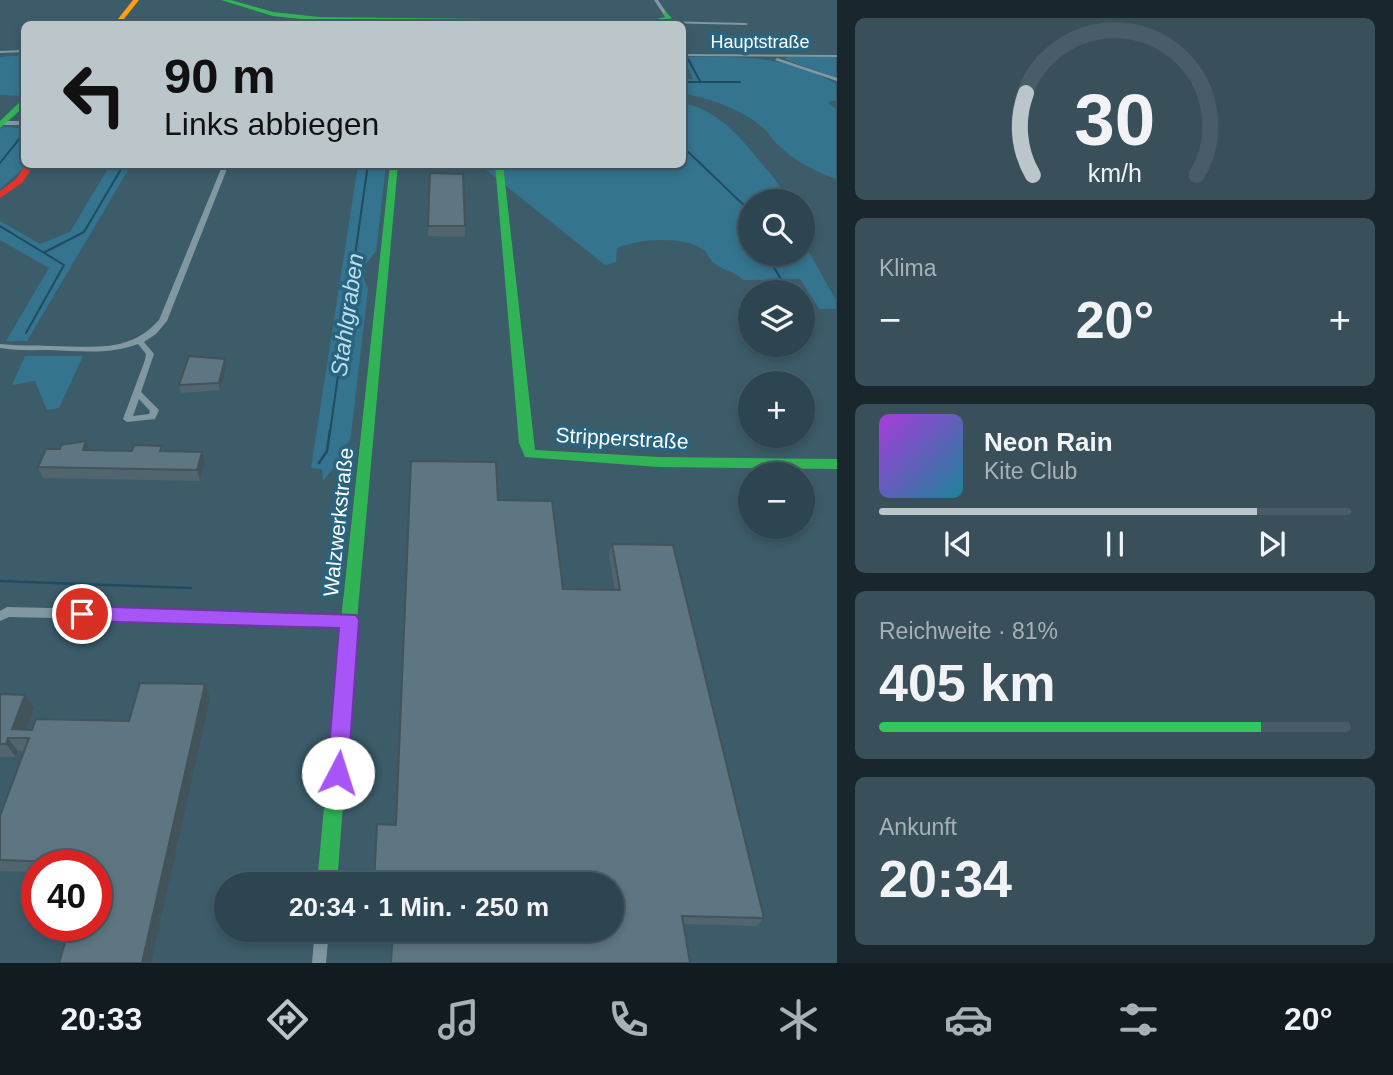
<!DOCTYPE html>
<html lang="de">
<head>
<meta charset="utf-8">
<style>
  :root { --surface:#2d4550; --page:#394f5a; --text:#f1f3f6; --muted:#a7b1b7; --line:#485d67; --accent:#bbc6cb }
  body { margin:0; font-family:Helvetica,sans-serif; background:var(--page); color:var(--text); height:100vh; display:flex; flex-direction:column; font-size:26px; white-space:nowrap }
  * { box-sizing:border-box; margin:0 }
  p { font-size:23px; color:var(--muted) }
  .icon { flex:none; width:38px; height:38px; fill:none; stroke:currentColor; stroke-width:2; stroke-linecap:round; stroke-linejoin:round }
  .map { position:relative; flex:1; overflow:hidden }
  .side { display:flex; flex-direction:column; gap:18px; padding:18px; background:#19262c; width:556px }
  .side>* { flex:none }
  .banner { position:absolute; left:21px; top:21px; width:665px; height:147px; border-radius:10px; box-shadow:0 4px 10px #0003,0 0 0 2px var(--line); background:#bbc6cb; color:#111; overflow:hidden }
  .buttons { position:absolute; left:738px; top:189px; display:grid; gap:14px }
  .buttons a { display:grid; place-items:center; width:77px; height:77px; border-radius:50%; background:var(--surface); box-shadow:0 4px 10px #0003,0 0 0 2px var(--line); font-size:35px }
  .speed { position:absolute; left:21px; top:850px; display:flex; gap:14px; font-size:35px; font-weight:700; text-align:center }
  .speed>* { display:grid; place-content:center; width:91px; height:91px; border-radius:50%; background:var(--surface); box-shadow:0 4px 10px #0003,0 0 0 2px var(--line); line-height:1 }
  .speed .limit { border:10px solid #d22; background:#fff; color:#111 }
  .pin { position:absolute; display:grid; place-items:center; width:60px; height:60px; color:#fff; margin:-30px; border:4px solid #fff; border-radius:50%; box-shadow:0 2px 7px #0007 }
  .me { position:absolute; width:77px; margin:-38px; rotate:5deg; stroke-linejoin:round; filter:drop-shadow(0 0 5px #0008) }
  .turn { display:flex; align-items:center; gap:24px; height:147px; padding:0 28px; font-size:32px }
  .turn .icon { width:91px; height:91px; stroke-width:2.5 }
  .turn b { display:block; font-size:49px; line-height:60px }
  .big { font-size:52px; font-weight:600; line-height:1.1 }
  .side .tile { flex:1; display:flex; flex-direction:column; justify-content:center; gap:10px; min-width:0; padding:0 24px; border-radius:10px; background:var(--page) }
  .side .dial { align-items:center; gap:0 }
  .dial svg { height:182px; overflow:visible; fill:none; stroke:var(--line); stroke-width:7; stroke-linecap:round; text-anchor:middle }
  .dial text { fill:var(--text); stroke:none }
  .song { display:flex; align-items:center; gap:21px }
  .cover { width:84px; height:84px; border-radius:10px; background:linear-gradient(135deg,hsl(280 70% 55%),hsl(190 70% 35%)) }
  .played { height:7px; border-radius:4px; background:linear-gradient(90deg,var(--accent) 80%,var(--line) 80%) }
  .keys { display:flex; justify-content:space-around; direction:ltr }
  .heat { display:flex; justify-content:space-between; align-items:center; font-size:38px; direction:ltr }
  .charge { height:10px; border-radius:5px; background:linear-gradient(90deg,#34c759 81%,var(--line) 0) }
  .trip { position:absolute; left:214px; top:872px; width:410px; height:70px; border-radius:35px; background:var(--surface); box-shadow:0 4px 10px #0003,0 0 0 2px var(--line); font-weight:600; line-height:70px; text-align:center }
  .dock { display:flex; height:112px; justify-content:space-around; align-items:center; background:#121c20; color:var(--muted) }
  .dock .icon { width:49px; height:49px }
  .dock .current { color:var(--accent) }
  .dock b { font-size:32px; color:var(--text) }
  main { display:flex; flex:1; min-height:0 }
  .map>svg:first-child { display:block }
</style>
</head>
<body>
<main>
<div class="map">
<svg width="837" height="963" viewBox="0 0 837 963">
  <rect width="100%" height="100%" fill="#3c5c6a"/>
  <g fill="#34748f">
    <path d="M24,55v41l-24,-1v-38z"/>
    <path d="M683,57c56,0 102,-3 153,27v17h-6l-1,3 7,5v70c-20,-7 -45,-20 -60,-36 -5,-5 -8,-12 -14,-16 -22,-19 -52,-28 -79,-34v-14h10z"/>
    <path d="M788,57h48v21l-52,-19z"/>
    <path d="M683,103c37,8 57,34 80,62 10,12 19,21 23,36h-35v53h52l2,-9 31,55v9h-17l-19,-30 -57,1c-8,-9 -20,-9 -29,-17 -4,-3 -6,-9 -10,-13 -20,-15 -66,-11 -87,-2l-1,14 -11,3 -125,-100 202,-1z"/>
    <path d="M3,127l21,1v36l3,1 -27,24v-60z"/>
    <path d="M110,165h21l-104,176h-21l43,-73 -49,-28v-19l40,23 30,-12z"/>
    <path d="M358,165h28l-10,86 -11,14 -1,15 4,9 -17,146 -2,7 -6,5 2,6 -22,28 -1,-12 -11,-1z"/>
    <path d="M25,356h58l-24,52 -12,2 -12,-29 -23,4z"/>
  </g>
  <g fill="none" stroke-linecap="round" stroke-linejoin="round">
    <g stroke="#1f4c60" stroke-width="2">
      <path d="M688,59l12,22"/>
      <path d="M682,82h58"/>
      <path d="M682,146l69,66"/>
      <path d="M0,163l24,-30"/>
      <path d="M0,226l64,39 -38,68"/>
      <path d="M45,252l39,-20 40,-68"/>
      <path d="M766,254l16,27"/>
      <path d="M330,432l38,-268"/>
    </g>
    <g stroke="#1f4c60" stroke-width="2.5">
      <path d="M319,463l8,-12 3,-21"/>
      <path d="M0,581l191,7"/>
    </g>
    <g fill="#8198a1" fill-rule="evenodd">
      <path d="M654,0h4l10,15h-4z"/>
      <path d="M659,21l87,2 2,1 -2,1 -85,-2z"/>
      <path d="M24,50v2l-24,1v-2z"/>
      <path d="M682,54l155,1v2l-155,-1z"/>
      <path d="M777,58l60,20v3l-62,-21z"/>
      <rect x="0" y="121" width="24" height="4"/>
      <path d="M223,164h6l-62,157 -11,13 -12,8 10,12 -13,38 18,18 -4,9 -28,3 -4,-3 22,-59 1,-6 -8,-10c-29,11 -59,7 -88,6 -17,0 -33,1 -50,-2v-4c17,2 33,1 50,2 41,0 79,8 109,-26zM139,399l11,12 -1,3 -16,2z"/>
      <path d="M7,607l342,8 4,2 2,3 -2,3 -4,2 -340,-8 -9,4v-10z"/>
      <path d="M315,929h14l-3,34h-14z"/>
    </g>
    <g fill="#30b455" fill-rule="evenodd">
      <path d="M221,0h10l42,12 46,5 329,4 17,-4 -2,-3 3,-2 6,6 -22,6 -331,-3 -46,-5z"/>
      <path d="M21,101h3v6l-24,21v-7z"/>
      <path d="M390,164h8l-41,456 -20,264h-20l24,-264z"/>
      <path d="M495,164h8l32,286 124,7 178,2v10l-178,-2 -134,-10 -6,-14z"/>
    </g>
    <path fill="#ff9f0a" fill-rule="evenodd" d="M133,0h6l-19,24h-6z"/>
    <path fill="#e5322d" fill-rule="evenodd" d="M26,164h9l-13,19 -22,15v-7l16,-12z"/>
  </g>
  <g fill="#51656f">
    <path d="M430,173l35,53v11l-37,-1z"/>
    <path d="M225,359l2,7 -7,24 -39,3 -2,-8z"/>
    <path d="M86,441l4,9 42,1 30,-5 1,5 42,12 -5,18 -157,-3 -5,-11z"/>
    <path d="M498,500l65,89 52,1 -6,-35 3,-11 152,374 -7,8 -74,-2 -287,-99z"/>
    <path d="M0,694l34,14 -8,21 6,1 97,-9 81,-23 -114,168h-59v6l-37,-1v-55l24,-65h-6l-2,6h-16z"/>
  </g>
  <g fill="#42535a">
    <path d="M225,359l2,7 -7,24 -1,-7z"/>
    <path d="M86,441l5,12 -8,-3z"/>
    <path d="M202,452l3,11 -5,18 -3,-11z"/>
    <path d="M205,684l5,14 -59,265h-9z"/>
    <path d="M25,695l9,13 -11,30 -11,-9z"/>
    <path d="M8,738l10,13 -2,6 -10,-13z"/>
  </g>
  <g fill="#5e7681" stroke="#42535a" stroke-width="2">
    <path d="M430,173l33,1 2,52h-37z"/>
    <path d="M189,356l36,3 -6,24 -40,2z"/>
    <path d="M86,441l-3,9 49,1 2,-6 28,1 -2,5 42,1 -5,18 -159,-3 8,-18h14l1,-4z"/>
    <path d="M411,461l85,1 2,38 54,1 11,88 57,1 -8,-46 61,1 91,373 -82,-2 8,47h-299l2,-34h218v-45h-237l3,-60 19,1z"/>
    <path d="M140,683l65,1 -63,279h-83l11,-37h26v-60h-9l1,-3 -88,-3v-44l29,-78h-21l-2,6h-6v-50l25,1 -13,34 20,1 4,-11 93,2z"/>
  </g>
  <path fill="#a855f7" stroke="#6d37a1" stroke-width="2" d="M82,606l274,9 3,5 -11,153 -3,7 -7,3 -8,-3 -3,-7 12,-145 -257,-7 -7,-2 -2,-5 2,-6z"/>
  <g text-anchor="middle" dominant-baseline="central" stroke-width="7" stroke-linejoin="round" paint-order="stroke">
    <g font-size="18" fill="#fff" stroke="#28647e">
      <text x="760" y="42">Hauptstraße</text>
    </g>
    <g font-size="21" fill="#fff" stroke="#28647e">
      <text transform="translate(622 438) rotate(3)">Stripperstraße</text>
      <text transform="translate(338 522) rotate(-84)">Walzwerkstraße</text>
    </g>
    <g font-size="23" font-style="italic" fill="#badeed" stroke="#28647e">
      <text transform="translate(347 315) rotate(-82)">Stahlgraben</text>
    </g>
  </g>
</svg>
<div class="buttons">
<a><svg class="icon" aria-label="search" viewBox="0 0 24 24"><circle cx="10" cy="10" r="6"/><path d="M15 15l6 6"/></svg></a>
<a><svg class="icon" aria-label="layers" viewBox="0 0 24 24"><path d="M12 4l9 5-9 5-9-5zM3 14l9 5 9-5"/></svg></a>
<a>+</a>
<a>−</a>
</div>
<div class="speed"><div class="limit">40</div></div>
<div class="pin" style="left:82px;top:614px;background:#d93025"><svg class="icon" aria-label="arrive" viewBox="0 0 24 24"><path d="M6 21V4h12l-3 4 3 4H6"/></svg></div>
<svg class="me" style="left:338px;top:773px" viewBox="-20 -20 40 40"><circle r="19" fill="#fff"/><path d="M0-13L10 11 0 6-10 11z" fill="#a855f7"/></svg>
<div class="trip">20:34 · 1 Min. · 250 m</div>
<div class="banner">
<div class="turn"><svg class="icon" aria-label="left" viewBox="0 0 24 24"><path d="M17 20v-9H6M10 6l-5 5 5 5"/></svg><div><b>90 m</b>Links abbiegen</div></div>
</div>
</div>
<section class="side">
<div class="tile dial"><svg viewBox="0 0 100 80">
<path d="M14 69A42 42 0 1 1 86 69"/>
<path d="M14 69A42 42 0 0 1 11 33" stroke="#bbc6cb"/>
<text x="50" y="56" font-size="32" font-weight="700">30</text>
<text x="50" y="72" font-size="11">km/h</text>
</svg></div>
<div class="tile"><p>Klima</p>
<div class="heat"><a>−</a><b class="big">20°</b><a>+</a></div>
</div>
<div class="tile">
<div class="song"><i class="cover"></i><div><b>Neon Rain</b><p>Kite Club</p></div></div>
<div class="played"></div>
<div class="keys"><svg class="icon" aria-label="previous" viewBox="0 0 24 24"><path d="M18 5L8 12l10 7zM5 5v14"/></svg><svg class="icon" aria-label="pause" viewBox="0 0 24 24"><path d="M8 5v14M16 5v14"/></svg><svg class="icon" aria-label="next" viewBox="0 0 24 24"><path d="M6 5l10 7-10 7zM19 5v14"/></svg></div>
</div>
<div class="tile"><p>Reichweite · 81%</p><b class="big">405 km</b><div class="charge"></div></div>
<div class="tile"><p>Ankunft</p><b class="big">20:34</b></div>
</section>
</main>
<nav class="dock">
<b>20:33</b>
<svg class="icon current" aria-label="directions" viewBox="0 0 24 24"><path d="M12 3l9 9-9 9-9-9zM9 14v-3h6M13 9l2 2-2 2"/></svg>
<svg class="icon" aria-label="music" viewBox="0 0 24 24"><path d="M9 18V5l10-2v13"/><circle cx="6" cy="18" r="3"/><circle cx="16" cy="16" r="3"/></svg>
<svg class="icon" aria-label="phone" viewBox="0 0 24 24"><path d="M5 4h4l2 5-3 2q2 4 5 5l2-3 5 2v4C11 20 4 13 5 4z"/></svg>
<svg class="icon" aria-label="climate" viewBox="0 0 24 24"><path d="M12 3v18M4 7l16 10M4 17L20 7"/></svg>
<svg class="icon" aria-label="car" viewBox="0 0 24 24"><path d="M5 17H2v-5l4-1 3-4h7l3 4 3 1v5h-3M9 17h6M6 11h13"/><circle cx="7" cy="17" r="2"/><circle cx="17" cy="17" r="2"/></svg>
<svg class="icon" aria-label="filters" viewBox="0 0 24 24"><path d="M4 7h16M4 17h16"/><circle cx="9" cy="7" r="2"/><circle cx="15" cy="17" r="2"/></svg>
<b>20°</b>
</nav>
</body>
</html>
